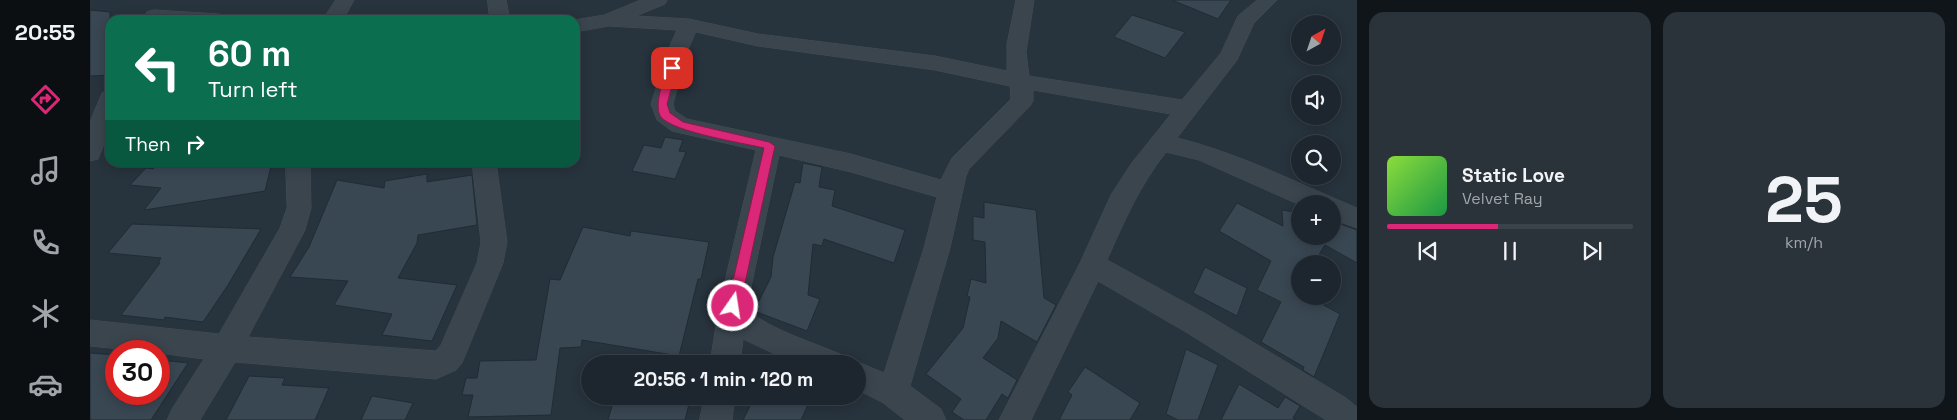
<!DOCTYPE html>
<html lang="en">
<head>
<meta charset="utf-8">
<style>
  :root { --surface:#1d262e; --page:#2a323a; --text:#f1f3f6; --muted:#a0a5aa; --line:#3b434a; --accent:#db2777 }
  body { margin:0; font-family:"Space Grotesk",sans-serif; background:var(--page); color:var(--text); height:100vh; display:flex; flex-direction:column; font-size:19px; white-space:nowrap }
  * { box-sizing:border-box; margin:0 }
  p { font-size:16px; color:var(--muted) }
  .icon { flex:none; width:28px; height:28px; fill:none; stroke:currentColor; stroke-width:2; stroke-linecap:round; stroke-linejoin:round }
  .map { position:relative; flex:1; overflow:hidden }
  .side { display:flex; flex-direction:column; gap:12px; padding:12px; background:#101519; width:600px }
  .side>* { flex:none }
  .top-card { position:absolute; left:15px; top:15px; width:475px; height:152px; border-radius:15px; box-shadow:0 2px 12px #0003,0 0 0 1px var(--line); background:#0b6e4f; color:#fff; overflow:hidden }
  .needle { width:32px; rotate:40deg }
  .buttons { position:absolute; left:1201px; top:15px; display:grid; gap:10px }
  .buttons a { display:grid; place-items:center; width:50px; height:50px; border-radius:50%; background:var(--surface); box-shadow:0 2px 12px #0003,0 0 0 1px var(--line); font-size:25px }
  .speed { position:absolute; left:15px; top:340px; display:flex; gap:10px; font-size:25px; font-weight:700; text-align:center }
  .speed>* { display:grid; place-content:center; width:65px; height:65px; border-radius:50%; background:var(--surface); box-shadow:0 2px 12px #0003,0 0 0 1px var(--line); line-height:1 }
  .speed .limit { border:8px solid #d22; background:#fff; color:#111 }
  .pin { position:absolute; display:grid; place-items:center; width:42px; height:42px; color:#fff; margin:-21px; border-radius:10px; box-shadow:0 2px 8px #0006 }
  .me { position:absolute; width:55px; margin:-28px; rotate:13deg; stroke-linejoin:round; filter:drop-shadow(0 0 4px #0008) }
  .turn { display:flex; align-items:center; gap:18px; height:105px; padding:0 20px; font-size:22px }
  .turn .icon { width:65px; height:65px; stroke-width:2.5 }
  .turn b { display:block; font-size:35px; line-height:42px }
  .then { display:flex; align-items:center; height:48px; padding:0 20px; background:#0003; gap:10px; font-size:19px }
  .side .tile { flex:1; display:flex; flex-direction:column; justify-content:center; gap:8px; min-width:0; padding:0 18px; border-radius:15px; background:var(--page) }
  .side .dial { align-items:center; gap:0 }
  .dial b { font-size:65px; line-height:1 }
  .song { display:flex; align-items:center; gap:15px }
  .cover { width:60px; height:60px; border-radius:8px; background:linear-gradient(135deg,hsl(90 70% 55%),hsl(140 70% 35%)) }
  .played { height:5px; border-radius:2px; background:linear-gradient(90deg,var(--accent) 45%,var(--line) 45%) }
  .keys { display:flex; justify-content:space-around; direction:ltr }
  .side .tiles { flex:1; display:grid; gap:12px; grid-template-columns:repeat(2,1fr) }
  .trip { position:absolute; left:491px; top:355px; width:285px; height:50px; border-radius:25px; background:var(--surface); box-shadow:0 2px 12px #0003,0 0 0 1px var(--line); font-weight:700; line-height:50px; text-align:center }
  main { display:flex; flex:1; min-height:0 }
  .tab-bar { display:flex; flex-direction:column; width:90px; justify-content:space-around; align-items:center; background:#0c0f12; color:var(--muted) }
  .tab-bar .icon { width:35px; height:35px }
  .tab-bar .active { color:var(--accent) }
  .tab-bar b { font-size:22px; color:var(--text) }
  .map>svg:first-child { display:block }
</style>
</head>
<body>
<main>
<nav class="tab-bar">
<b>20:55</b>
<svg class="icon active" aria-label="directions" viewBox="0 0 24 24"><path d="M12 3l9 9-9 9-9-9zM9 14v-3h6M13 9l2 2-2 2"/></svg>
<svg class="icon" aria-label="music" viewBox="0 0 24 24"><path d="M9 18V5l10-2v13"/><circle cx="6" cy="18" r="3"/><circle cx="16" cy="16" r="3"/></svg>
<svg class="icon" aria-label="phone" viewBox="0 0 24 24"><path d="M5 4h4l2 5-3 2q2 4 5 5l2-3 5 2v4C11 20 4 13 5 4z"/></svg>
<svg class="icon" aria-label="climate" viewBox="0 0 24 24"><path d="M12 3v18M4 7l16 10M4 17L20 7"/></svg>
<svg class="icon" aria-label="car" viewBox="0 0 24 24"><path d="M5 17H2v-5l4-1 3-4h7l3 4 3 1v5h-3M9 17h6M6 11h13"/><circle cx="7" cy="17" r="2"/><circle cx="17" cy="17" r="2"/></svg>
</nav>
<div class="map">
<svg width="1267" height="420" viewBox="0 0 1267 420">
  <rect width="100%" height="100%" fill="#27333d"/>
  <g fill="#394753" stroke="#212c35">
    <path d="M1082,0h59l-13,19z"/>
    <path d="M0,10l20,2v63l-20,1z"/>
    <path d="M1042,15l53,17 -20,26 -51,-21z"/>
    <path d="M575,137l18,3 -4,11 7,1 -11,27 -43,-8 12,-26 17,3z"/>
    <path d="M68,162h114l-7,29 -121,19 17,-22 -31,-3 16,-17 7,1z"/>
    <path d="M713,163l19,4 -3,20 16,3 -3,16 73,24 -11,33 -70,-24 -2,7 -9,-2 -5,51 12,4 -13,32 -53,-20 17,-34 2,-20 22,-75 5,1z"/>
    <path d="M337,174v8l45,-7 5,50 -59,10 -1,8 -19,35 59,7 -25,56 -50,-6 10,-21 -58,-9 14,-24 -58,-4 19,-30 28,-67 47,8 1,-7z"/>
    <path d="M894,202l52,8 8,88 12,7 -19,37 -36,-21 -3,17 -15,20 34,22 -9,18 -6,-4 -16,26h-22l-12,-8 9,-13 -35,-25 37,-46 7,-31 -3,-1 4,-17 15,4 -1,-41 -12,-2v-24l11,2z"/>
    <path d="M1147,203l46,23 -1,-16 18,3v23h32v-15l25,9v33l-32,-18 -12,19h-13v32h7l33,18 -26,63 -11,-7 1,-3 -43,-25 20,-40 -24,-12 14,-29 -52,-30z"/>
    <path d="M42,224l129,5 -33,56 -25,37 -38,-5 -1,3 -43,-5 39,-52h-2l3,-5 -53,-5z"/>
    <path d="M493,227l47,9 1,-5 78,11 -8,37h-3l-19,77 -97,-16 -1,7 -21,1 -9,67 -83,2 5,-22h-11l4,-17h11l3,-17 56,-1 14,-81 10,1z"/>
    <path d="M1115,267l42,21 -10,28 -44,-23z"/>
    <path d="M1096,349l32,16 -20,55h-20l-12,-6z"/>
    <path d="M0,353l26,2v39h43v-34l29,3 -37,57h-61z"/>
    <path d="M995,367l55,36 -10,17h-71l13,-25 -4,-3z"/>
    <path d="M159,376l36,2 -3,7 47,3 -14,32h-89z"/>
    <path d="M1149,384l39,24 7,-11 15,9 -7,12 3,2h-75z"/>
    <path d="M282,396l41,7 -8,17h-44z"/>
    <path d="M525,396h76l-6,24h-77z"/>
    <path d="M665,396h57l-11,24h-58z"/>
  </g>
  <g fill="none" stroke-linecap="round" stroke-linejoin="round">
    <defs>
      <g id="minor">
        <path d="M246,0h18l-11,20h-20z"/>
        <path d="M398,0h18l4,20h-20z"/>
        <path d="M551,0h26l-2,4 -29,12 53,3 69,15 177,22 72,15v-27l9,-44h18l-8,52 3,24 153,24 39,-47 17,-37 19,-16h20l-23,23 -17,37 -60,78c62,15 122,46 180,70v20l-25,-9v-15h-32v1l-101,-45 -33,-8c-27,35 -41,67 -59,108l99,54 140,84 11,9v13h-31l-140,-88 -88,-51 -67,139h-32l81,-157 31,-68 20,-31 40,-50 -138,-24v11l-3,5 -61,63 -3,7 -16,72 -40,138 31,23 5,11h-41l-23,-18 -24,-12v-26h-4l4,-2 26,11 40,-125 13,-51 -86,-25 -72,-17 -32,151v4c27,21 62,31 93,44l5,10h-49l-53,-25 -3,25h-30l9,-58 37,-156 -84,-19 -15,-11 -6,-16 17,-54 9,-20 -68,-4 -34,6v-12l29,-5zM606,32l62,14 177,24 75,16 1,13 -59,59 -11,22 -90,-26 -164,-35 -12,-8 -2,-7 15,-54z"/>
        <path d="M64,10l65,4 7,2 3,4h-82l-3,-4 3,-4z"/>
        <path d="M20,91v38l-12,30 -8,2v-39l12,-29z"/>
        <path d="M196,162h24l1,46 -6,22 -57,107 188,14 5,-6 36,-82 4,-21 -9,-80h24l11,80 -4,21 -41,100 -6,7 -20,9 -201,-17 -35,58h-33l5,-11 32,-50 -45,-6v-2h-20l-49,-5v-26l129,14 61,-106 7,-20z"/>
        <path d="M615,396h30l-3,24h-32z"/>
      </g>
    </defs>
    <use href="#minor" stroke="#444e57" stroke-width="1"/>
    <use href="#minor" fill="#3a454e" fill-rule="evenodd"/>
  </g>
  <path fill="#db2777" stroke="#8e194d" d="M579,65h3l5,3 -10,36 3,9 13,9 86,20 6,4 -35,160 -2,3 -5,2 -4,-2 -2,-3 37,-158c-21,-5 -91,-16 -103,-31 -8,-10 3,-41 8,-52z"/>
</svg>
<div class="buttons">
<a><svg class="needle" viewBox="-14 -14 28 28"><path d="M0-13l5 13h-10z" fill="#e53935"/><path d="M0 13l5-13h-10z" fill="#a0a5aa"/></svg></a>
<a><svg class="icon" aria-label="sound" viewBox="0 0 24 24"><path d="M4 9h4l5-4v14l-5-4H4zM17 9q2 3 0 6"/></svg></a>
<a><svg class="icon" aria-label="search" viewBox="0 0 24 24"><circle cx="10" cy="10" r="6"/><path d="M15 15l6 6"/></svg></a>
<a>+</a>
<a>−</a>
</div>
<div class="speed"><div class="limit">30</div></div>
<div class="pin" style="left:582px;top:68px;background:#d93025"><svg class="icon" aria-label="arrive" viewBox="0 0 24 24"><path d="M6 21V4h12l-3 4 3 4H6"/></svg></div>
<svg class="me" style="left:643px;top:306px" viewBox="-20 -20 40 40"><circle r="17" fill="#db2777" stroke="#fff" stroke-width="3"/><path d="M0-11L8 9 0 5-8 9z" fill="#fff"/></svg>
<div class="trip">20:56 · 1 min · 120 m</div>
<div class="top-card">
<div class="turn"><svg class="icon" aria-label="left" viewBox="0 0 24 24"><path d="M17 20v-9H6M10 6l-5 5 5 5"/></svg><div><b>60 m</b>Turn left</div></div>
<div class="then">Then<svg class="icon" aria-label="right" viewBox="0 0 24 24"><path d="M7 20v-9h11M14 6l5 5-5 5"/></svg></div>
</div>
</div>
<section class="side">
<div class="tiles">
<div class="tile">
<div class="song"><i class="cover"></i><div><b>Static Love</b><p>Velvet Ray</p></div></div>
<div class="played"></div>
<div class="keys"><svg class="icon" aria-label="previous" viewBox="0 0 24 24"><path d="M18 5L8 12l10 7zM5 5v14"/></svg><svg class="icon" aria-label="pause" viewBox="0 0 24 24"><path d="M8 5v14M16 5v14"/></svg><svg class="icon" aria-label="next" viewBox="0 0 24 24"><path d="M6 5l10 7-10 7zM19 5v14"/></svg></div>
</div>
<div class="tile dial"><b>25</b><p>km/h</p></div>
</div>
</section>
</main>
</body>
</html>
